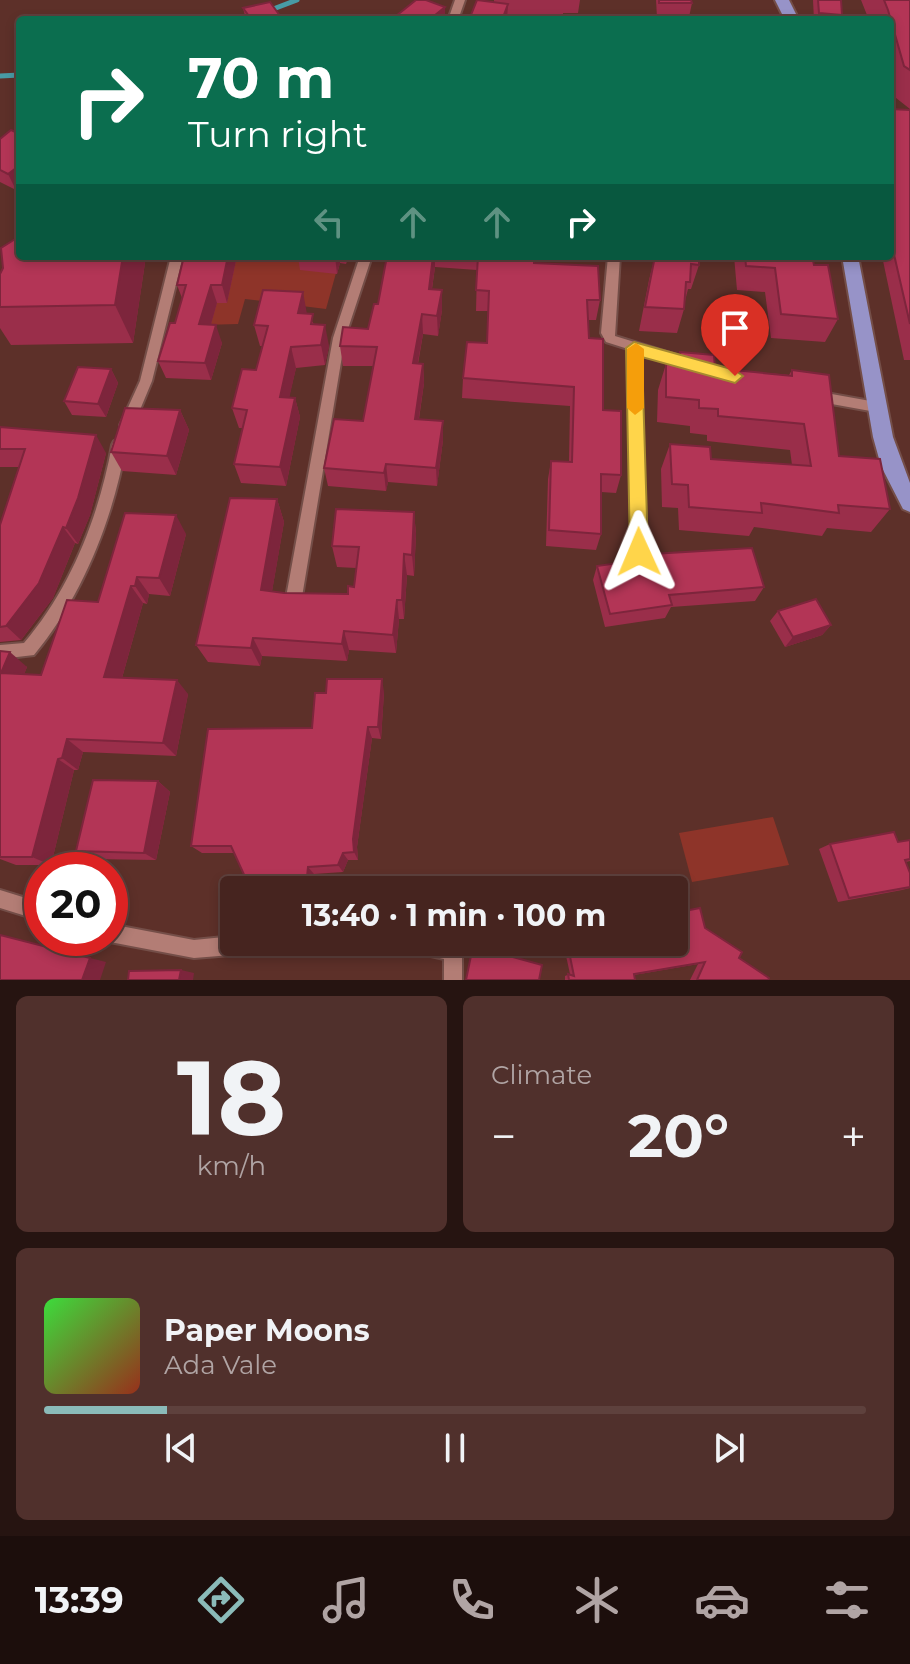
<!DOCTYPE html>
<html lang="en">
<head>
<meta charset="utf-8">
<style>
  :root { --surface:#46241f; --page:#50302c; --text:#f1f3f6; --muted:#b0a4a4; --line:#5e413d; --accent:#8bbbb9 }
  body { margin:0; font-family:Montserrat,sans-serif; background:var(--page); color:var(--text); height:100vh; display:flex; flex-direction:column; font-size:30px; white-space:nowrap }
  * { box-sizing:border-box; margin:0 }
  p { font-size:26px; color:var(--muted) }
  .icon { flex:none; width:44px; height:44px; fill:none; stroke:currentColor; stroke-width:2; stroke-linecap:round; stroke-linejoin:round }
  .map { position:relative; height:980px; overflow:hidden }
  .side { display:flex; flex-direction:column; gap:16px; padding:16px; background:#261411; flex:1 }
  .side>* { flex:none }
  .banner { position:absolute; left:16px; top:16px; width:878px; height:244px; border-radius:8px; box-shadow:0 4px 12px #0003,0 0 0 2px var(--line); background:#0b6e4f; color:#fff; overflow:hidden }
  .speed { position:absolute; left:24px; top:852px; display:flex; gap:16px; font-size:40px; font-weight:700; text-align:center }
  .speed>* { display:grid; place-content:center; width:104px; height:104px; border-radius:50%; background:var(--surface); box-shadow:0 4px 12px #0003,0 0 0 2px var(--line); line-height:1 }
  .speed .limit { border:12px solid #d22; background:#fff; color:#111 }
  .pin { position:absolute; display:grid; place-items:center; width:68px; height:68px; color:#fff; margin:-82px -34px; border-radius:50% 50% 50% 0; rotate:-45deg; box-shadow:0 0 8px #0007 }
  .pin .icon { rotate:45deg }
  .me { position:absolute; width:88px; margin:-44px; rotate:359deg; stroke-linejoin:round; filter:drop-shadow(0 0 6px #0008) }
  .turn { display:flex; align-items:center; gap:28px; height:168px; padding:0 40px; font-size:36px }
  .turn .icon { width:104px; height:104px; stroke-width:2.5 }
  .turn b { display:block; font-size:56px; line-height:68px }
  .lanes { display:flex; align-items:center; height:76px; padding:0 40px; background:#0003; justify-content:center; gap:40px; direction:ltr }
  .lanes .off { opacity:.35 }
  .big { font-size:60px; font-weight:700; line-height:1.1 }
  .side .card { flex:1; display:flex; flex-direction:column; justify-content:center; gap:12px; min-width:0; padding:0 28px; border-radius:12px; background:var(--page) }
  .side .dial { align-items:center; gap:0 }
  .dial b { font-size:104px; line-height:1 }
  .song { display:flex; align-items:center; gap:24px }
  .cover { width:96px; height:96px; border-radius:12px; background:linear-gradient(135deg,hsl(120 70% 55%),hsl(10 70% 35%)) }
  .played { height:8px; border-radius:4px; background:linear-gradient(90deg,var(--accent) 15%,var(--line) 15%) }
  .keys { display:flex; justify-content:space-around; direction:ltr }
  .heat { display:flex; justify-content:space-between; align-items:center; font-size:44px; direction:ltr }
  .side .tiles { flex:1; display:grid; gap:16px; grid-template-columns:1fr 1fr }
  .card:last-child { grid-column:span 2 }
  .trip { position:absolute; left:220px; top:876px; width:468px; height:80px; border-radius:8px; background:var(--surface); box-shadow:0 4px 12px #0003,0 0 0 2px var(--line); font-weight:700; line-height:80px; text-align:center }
  .tabs { display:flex; height:128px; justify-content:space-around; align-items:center; background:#1c0e0c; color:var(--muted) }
  .tabs .icon { width:56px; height:56px }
  .tabs .selected { color:var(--accent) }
  .tabs b { font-size:36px; color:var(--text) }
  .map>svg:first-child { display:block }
</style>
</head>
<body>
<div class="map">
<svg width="910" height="980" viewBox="0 0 910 980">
  <rect width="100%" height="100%" fill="#5d3029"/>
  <g fill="#8e3429">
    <path d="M237,256l67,2 32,15 -10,36 -81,-10 -7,25 -36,1z"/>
    <path d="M773,817l16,48 -97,17 -13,-49z"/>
  </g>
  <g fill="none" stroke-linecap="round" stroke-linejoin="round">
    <g stroke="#489ba5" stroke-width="5">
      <path d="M268,11l29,-11"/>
      <path d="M0,76l20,-1"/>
    </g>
    <defs>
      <g id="minor">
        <path d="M455,0h10l-7,20h-10z"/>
        <path d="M171,256h12l-31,125 -20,48 -5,1 -7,-5 20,-44z"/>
        <path d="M360,256h12l-27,82 -44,265 -3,5 -5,2 -5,-2 -3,-5 48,-265z"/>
        <path d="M608,256h12l-5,80 84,26 1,3 -6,5 -54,-17 6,199 -2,5 -5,1 -5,-1 -2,-5 -4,-203 -22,-7 -5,-9z"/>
        <path d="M815,391l61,11 7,5 -7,5 -61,-11 -7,-5z"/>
        <path d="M119,439l5,2 2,4c-13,75 -44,152 -92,210l-34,4v-14l24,-2c47,-55 75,-127 88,-198l2,-4z"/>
        <path d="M0,890l42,13v18l-42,-13z"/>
        <path d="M110,924l84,16 40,-4v6h55l-2,7 -7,2 -86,7 -84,-16 -7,-4h7z"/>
        <path d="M398,942h52l10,3 2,7v28h-18v-21l-44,-10z"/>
      </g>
      <g id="major">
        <path d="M775,0h14l10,20h-14z"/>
        <path d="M842,256h16l35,181 17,46v29l-7,-3 -22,-43 -8,-29z"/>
      </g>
    </defs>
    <use href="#minor" stroke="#744e48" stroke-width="4"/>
    <use href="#major" stroke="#744e48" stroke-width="4"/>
    <use href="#minor" fill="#b37d75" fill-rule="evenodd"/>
    <use href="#major" fill="#9793c8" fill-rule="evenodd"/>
  </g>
  <g fill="#9a2e4a">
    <path d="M494,0h86l-2,13h-15v4h-56l-23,-16 10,1z"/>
    <path d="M656,0h35l1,3 -3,14h-32z"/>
    <path d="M813,0h28l1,15 -2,5h-26z"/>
    <path d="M861,0h49v109l-19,-15 -1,-3v-71h-21z"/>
    <path d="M243,8l40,12h-37z"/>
    <path d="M890,109l20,1v250h-6l-22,-104h8z"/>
    <path d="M0,139l16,51 -16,-8z"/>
    <path d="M20,256h126l-13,87 -122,2 -11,-17v-54z"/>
    <path d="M237,256l-10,47h-10l-6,21 11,19 -11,37 -45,-2 -8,-17 17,-38 7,-25 -5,-13z"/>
    <path d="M290,256h59l-3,8 -6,-1 -3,11 -37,-4 -2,-13z"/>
    <path d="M387,256h147v7l66,37 -4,20h-8l1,18 14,72 18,65 -5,18 -15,-1v42l-5,16 -50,-4 2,-67 3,-18 18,1 1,-56 -108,-8 1,-20 24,-35 1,-32h-12l1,-41 -42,-3 -3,22 10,1v20l-4,26 -15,-2 -5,30h5l1,19 -5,36 24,2v19l-6,46 -49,-4 -2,9 -58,-5 -4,-18 39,-47 10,-55h-30l-3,-20 28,-17 10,-25z"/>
    <path d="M655,256l44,9 -8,24h-3l-3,12 -1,8 -7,24 -38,-2 10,-51z"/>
    <path d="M734,256h78l2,9 24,54 -13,23 -54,-4 -6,-46 -28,-2z"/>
    <path d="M307,314l22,32 -4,19 -29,3 -7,29 6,1 5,19 -14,69 -45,-3 -7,-19 9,-36h-4l-7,-20 24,-38 6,-24h-2l-6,-21z"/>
    <path d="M680,352l35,16 74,7 3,-5 47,86 51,53 -19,23 -44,-4 -5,8 -68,-9 -5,9 -70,-6 -1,-22 -16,-1 -1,-38 9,-25 41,15 81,6 -2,-15 -83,-9v-6l-17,-2v-7l-33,-4 1,-32 8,-26 10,1z"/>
    <path d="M111,369l7,14 -12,34 -34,-2 -8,-14z"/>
    <path d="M180,410l9,20 -13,45 -54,-4 -11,-19z"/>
    <path d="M0,427l106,26 -16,62 -12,29 -3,-1 -22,55 -32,42 -21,2v-117l20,-58h-20z"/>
    <path d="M277,499l7,23 -12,69 12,2 64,1 6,-7 2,-19 -19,-1 -5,-21 82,-34 2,22 -2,42 -7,-1 -3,44h-5l-3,34 -47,-3 -2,11 -85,-5 -2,10 -52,-4 -12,-17z"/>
    <path d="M186,534l-16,62 -21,-2 -2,10 -4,-1 -21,75 66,16 -12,62 -93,-4 -5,18h-4l-23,95h-35l-16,-6v-208l27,16 -3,7 17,1 57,-73z"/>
    <path d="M652,554l112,33 -9,14 -84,6 -6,11 -60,9 -12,-47 4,-14 54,-8z"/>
    <path d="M778,611l53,14 -9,10 -37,12 -15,-26z"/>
    <path d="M384,692l-3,47 -9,-1 -15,109 1,13h-10l-5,12 -29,2 -1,9 -21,3 -57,-33h-33l-11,-7 121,-118z"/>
    <path d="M158,781l12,11 -14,68 -65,-1 -15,-8z"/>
    <path d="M910,840v21l-4,1 4,11v15l-8,2 -64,12 -19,-53 11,-5 68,-2z"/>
    <path d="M705,928l34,30 29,22h-78l8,-16 -64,11 1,5h-70v-4l5,-2 -7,-32h111z"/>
  </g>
  <g fill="#7d253c">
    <path d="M508,4l-1,16h-5z"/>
    <path d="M445,7v13h-16z"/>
    <path d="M20,165v21l-4,4 -8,-16z"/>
    <path d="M123,256h23l-13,87 -18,-38z"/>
    <path d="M228,256h9l-10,47 -5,-18z"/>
    <path d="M335,256h4l1,7 -3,11z"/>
    <path d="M433,256h2v11l-6,42v-20z"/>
    <path d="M211,285l6,18 -11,39 -7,-18z"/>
    <path d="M442,290v20l-4,26 -1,-20z"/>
    <path d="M303,292l4,22 -9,-1z"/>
    <path d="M422,314l1,20 -9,49 -1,-20z"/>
    <path d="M216,325l6,18 -11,37 -6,-17z"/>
    <path d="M325,325l4,21 -4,19 -4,-20z"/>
    <path d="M291,347l5,21 -11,49 -5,-20z"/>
    <path d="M423,364l1,19 -8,54 -1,-18z"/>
    <path d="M111,369l7,14 -12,34 -8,-13z"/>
    <path d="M295,398l5,19 -14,69 -6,-19z"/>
    <path d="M180,410l9,20 -13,45 -9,-19z"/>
    <path d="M443,421v19l-6,46 -1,-18z"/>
    <path d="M96,435l10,18 -16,62 -12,29 -12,-16z"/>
    <path d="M386,464l2,18 -2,9 -2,-18z"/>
    <path d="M277,499l7,23 -15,87 -8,-19z"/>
    <path d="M414,512l2,22 -2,42 -2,-21z"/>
    <path d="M176,515l10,19 -16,62 -11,-18z"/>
    <path d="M63,527l12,16 -22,55 -32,42 -15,-14z"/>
    <path d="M404,554l3,21 -3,44 -2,-19z"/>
    <path d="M137,577l12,17 -2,10 -12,-18z"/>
    <path d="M131,586l12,17 -25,89 -14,-15z"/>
    <path d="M397,600l2,19 -3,34 -3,-18z"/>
    <path d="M831,625l-9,10 -37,12 8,-10z"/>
    <path d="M344,631l5,19 -2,11 -5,-17z"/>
    <path d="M253,638l9,18 -2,10 -9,-18z"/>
    <path d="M10,652l17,15 -8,21 -18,-15z"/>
    <path d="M382,679l2,13 -3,47 -3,-12z"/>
    <path d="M177,680l11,14 -12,62 -13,-13z"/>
    <path d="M368,727l4,11 -15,109 1,13 -4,-8 -1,-13z"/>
    <path d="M67,739l16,13 -5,18 -16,-12z"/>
    <path d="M58,759l16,11 -23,95 -19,-8z"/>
    <path d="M158,781l12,11 -14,68 -12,-7z"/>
    <path d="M343,853l5,7 -5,12 -5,-7z"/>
    <path d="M308,867l6,7 -1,9 -6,-6z"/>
    <path d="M285,880l7,6v4h-7z"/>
    <path d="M0,935l106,27 -6,18h-18z"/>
    <path d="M181,970l13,3 -1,7h-14z"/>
  </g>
  <g fill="#b33556" stroke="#7d253c" stroke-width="2">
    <path d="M416,0h10l19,7 -16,13h-38z"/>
    <path d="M477,0l31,4 -6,16h-33z"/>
    <path d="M659,0h32l1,3h-33z"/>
    <path d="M818,0h23l1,15 -23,-2z"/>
    <path d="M884,0h26v70l-6,-4 -16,-56z"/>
    <path d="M270,2l13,18h-31l-9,-12z"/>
    <path d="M744,17l42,3h1h-43z"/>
    <path d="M890,109l20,1v214l-20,-87z"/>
    <path d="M11,130l9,4v31l-12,9 -8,-4v-31z"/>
    <path d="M20,236v20h103l-8,49 -115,2v-33l3,-6 -2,-20z"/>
    <path d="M184,256h44l-6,29h-11l-12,39 17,1 -11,38 -47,-2 12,-38h5l11,-38h-9z"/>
    <path d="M387,256h46l-4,33 13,1 -5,26 -15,-2 -9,49 10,1 -8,55 28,2 -7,47 -50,-4 -2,9 -60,-5 10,-49 29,2 14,-74 -37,-1 3,-19 25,2 6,-25h4z"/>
    <path d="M478,256h56v7l64,3 2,34h-13l2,38 14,1v71l18,1v64l-20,-1v60l-52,-4 2,-69 21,1 2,-75 -111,-9 4,-36 20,1 2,-52 -13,-1z"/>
    <path d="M655,256h44v9l-8,-1 -1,18h-4l-2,27 -39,-2z"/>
    <path d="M745,256h67l2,9h14l10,54 -57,-5 -6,-46 -29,-2z"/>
    <path d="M263,290l40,2 -5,21 15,1 -2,10 14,1 -4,20 -30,2 -11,50 15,1 -15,69 -46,-3 13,-54 -15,-2 10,-39 14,1 12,-44 -14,-1z"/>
    <path d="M680,352l34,3 1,13 77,8v-6l37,5 10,81 41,3 10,50 -52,-4 1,8 -78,-10 1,10 -73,-6 -1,-22 -16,-1 -2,-40 40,3 1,12 100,7 -7,-42 -86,-8v-7l-19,-1v-8l-33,-3v-33l15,1z"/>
    <path d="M78,367l33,2 -13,35 -34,-3z"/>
    <path d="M125,408l55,2 -13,46 -56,-4z"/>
    <path d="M0,427l96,8 -18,63 -12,30 -3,-1 -24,56 -33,43 -6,1v-102l25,-76h-25z"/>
    <path d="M230,498l47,1 -16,91 23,3 64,1v-8l6,1 5,-40 -27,-1 4,-37 78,3 -2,43 -8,-1 -2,46h-5l-4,35 -49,-4 -2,13 -89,-6 -2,10 -55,-3z"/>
    <path d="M125,513l51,2 -17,63 -22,-1 -2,9h-4l-27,91 73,3 -14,63 -96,-4 -5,19 -4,1 -26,98h-32v-206l10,1 -9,21 40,2 26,-75 31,2z"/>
    <path d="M752,548l12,39 -95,8 3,10 -62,9 -13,-48 57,-8 -2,-4z"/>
    <path d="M816,599l15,26 -38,12 -15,-26z"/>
    <path d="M327,679h55l-4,48h-10l-15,112 1,13 -11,1 -5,12 -30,2 -1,10 -22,3v10h-34l-20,-44h-40l17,-117 104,-1 3,-35h11z"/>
    <path d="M93,780l65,1 -14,72 -68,-2z"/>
    <path d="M894,832l4,10 12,-2v19l-5,1 5,13v14l-61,11 -19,-54z"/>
    <path d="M700,908l5,20 37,24 -3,6 30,20 -1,2h-71l8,-18 -71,12 1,6h-66l-1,-6 6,2 -7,-34h107v-29z"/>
    <path d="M0,935l90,23 -8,22h-82z"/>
    <path d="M473,946l69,19 -3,15h-73z"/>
    <path d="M181,970l-2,10h-51l1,-9z"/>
  </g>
  <path fill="#ffd54a" stroke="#a68a30" stroke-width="2" d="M634,342l101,28 8,6 -8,7 -93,-26 6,195 -9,8 -9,-8 -4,-204z"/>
  <path fill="#f59e0b" d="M636,343l8,6v59l-9,7 -8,-7v-59z"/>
</svg>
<div class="speed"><div class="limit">20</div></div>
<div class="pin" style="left:735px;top:376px;background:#d93025"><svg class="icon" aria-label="arrive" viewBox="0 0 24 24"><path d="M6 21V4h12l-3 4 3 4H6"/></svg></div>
<svg class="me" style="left:639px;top:552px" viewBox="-20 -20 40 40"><path d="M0-17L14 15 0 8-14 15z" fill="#ffd54a" stroke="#fff" stroke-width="4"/></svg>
<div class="trip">13:40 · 1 min · 100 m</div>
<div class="banner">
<div class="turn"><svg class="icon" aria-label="right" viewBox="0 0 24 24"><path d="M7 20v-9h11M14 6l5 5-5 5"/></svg><div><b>70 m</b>Turn right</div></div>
<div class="lanes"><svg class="icon off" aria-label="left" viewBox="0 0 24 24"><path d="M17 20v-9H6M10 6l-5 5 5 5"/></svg><svg class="icon off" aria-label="ahead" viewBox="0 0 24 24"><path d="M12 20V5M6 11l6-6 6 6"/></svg><svg class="icon off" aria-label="ahead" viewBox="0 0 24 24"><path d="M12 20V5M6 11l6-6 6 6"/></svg><svg class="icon" aria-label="right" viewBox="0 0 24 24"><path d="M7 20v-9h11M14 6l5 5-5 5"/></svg></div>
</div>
</div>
<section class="side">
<div class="tiles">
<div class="card dial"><b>18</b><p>km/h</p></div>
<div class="card"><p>Climate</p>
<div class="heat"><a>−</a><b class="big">20°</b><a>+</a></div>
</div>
<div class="card">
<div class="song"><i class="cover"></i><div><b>Paper Moons</b><p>Ada Vale</p></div></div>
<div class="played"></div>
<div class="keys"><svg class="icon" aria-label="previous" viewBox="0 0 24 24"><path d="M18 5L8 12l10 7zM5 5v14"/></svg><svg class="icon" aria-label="pause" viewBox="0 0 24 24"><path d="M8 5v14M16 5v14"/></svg><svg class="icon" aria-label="next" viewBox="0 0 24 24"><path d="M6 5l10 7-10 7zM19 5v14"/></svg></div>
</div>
</div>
</section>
<nav class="tabs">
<b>13:39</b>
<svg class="icon selected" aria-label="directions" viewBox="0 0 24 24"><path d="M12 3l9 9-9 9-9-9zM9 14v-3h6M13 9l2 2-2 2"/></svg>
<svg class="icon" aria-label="music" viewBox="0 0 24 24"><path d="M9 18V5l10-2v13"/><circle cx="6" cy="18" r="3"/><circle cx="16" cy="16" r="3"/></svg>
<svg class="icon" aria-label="phone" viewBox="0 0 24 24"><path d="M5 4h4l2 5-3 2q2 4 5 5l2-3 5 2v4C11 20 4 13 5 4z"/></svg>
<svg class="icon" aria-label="climate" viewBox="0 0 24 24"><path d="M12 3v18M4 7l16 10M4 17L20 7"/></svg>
<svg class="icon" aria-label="car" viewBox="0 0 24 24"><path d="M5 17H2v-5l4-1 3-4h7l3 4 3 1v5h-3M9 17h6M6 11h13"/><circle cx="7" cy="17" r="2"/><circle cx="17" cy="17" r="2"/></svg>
<svg class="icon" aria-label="filters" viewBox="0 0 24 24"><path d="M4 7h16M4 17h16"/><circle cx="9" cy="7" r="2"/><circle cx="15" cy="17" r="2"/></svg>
</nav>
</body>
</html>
